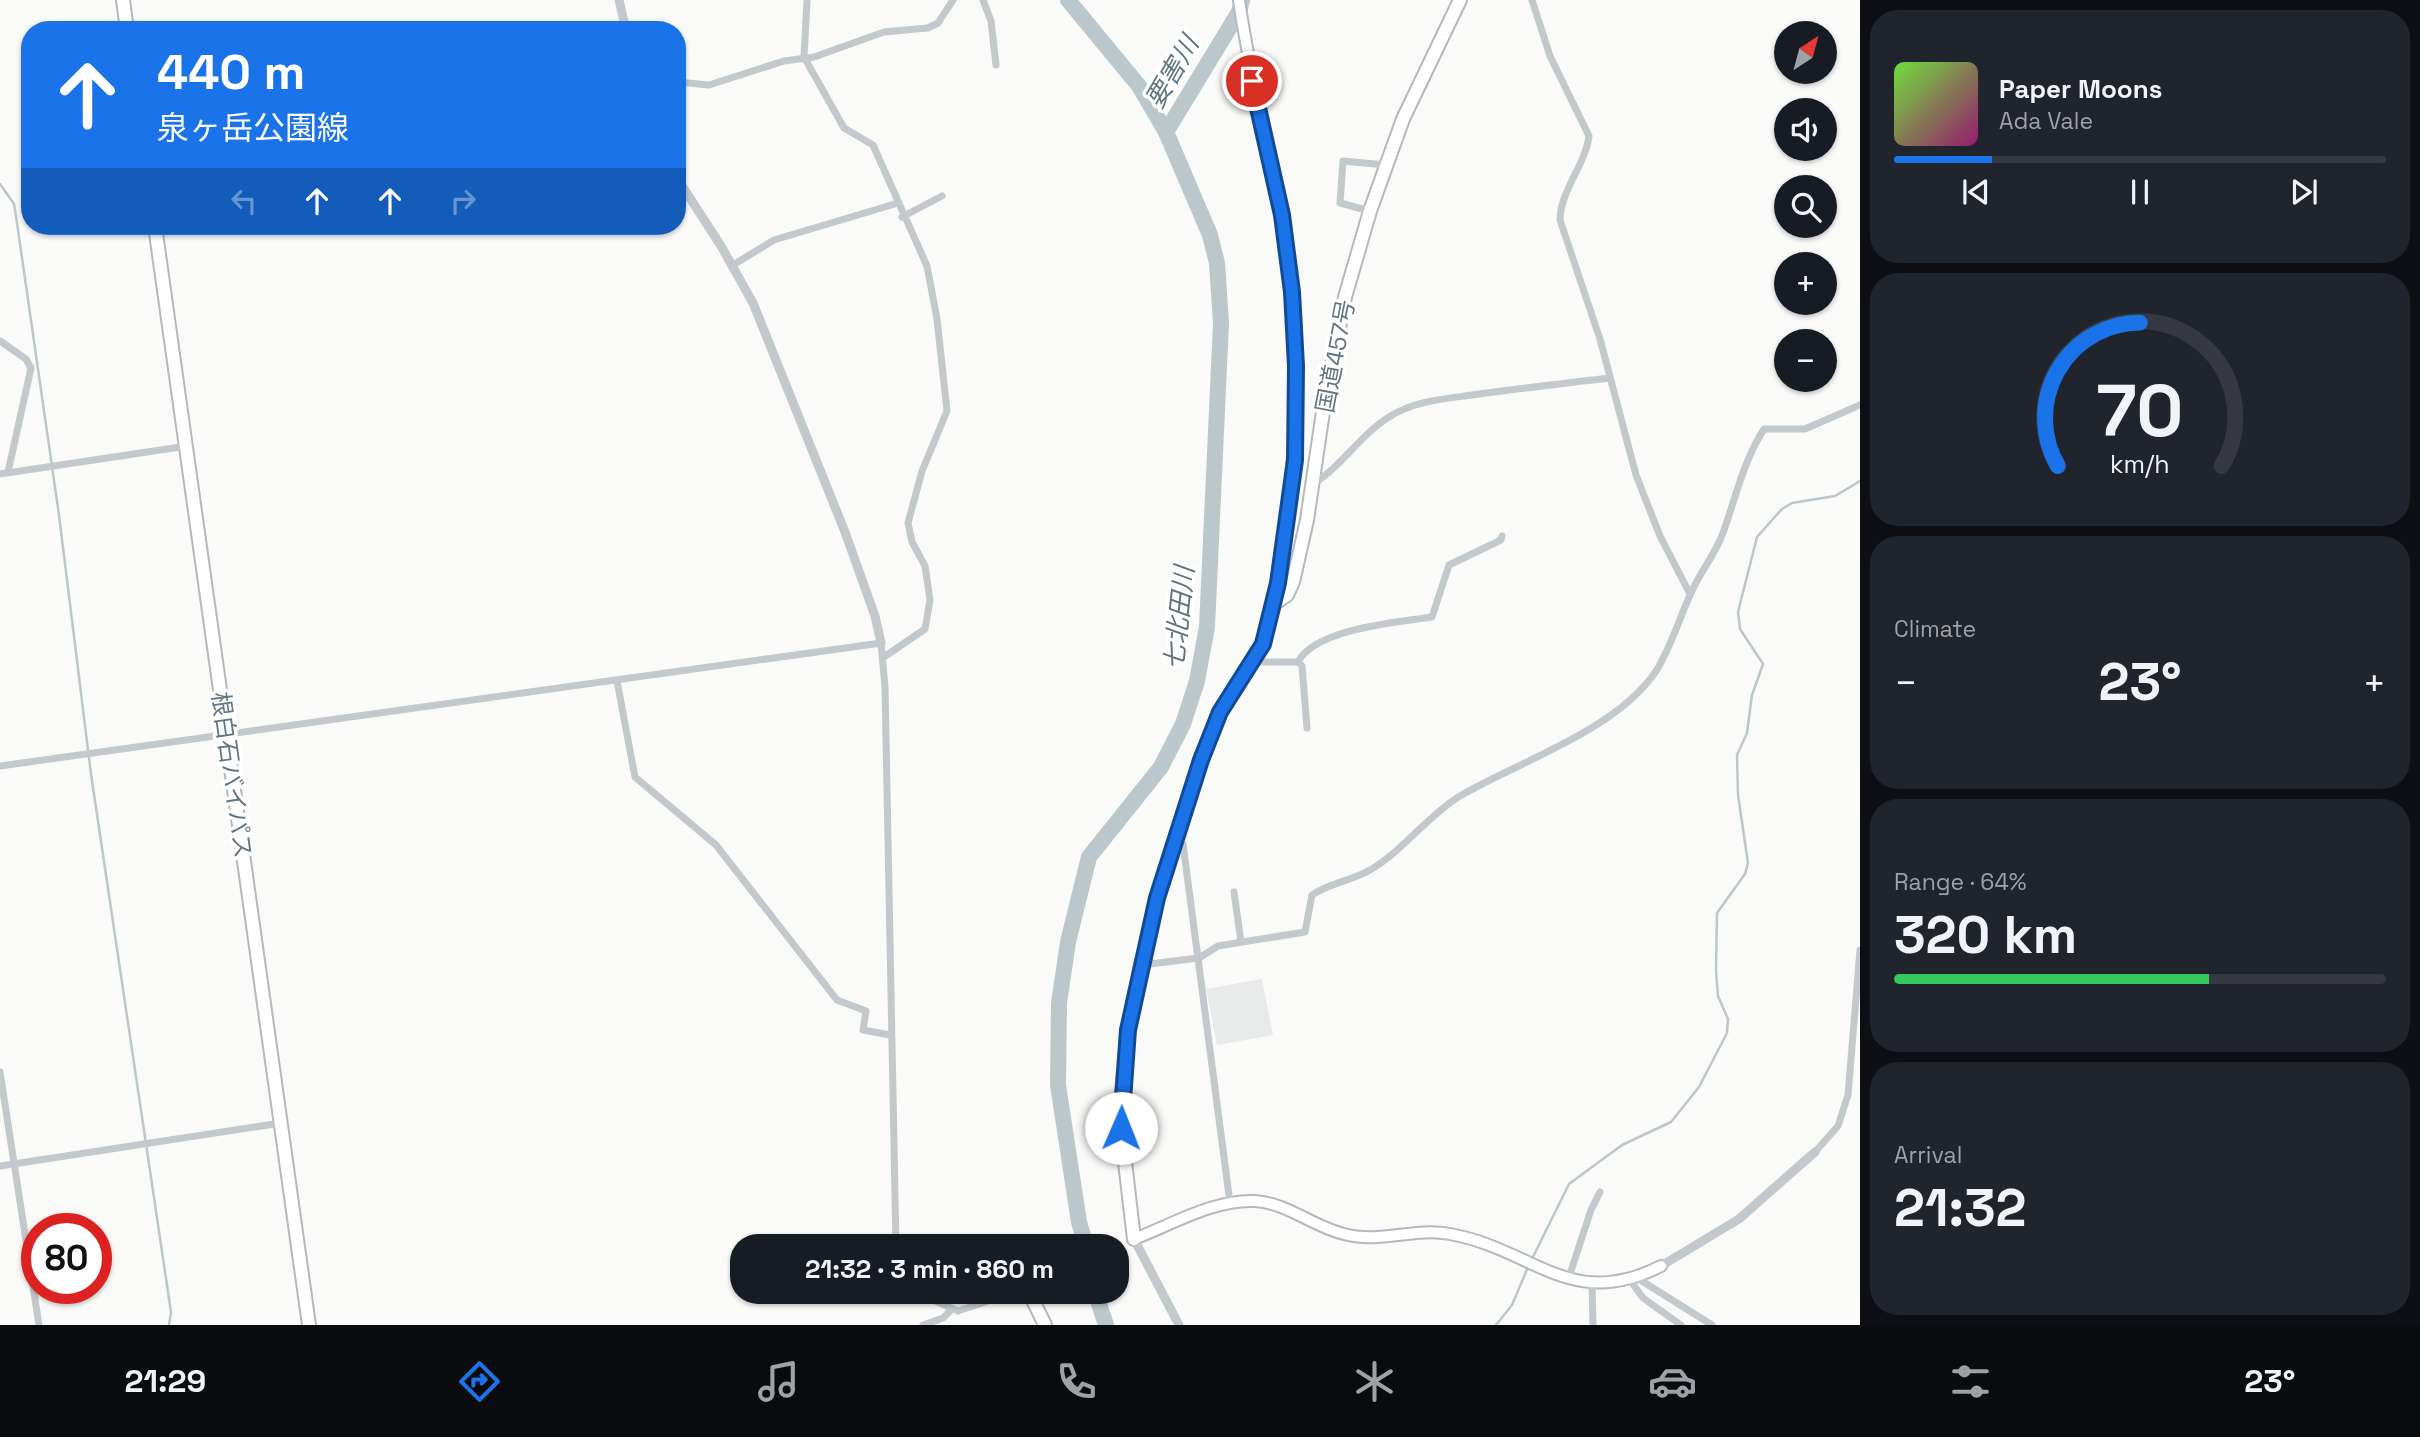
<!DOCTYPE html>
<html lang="en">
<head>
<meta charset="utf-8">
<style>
  :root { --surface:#171b24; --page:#20242c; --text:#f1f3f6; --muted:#9ea1a6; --line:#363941; --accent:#1a73e8 }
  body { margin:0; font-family:"Space Grotesk","Noto Sans JP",sans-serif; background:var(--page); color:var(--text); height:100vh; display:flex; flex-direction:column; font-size:26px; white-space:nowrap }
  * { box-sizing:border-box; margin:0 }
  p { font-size:23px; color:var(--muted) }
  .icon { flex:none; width:38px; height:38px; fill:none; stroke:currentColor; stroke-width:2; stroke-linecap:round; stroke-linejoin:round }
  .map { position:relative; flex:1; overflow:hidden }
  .panel { display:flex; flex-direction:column; gap:10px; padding:10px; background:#0d0f14; width:560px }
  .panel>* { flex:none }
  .guide { position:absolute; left:21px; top:21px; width:665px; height:214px; border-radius:28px; box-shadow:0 2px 5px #0004; background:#1a73e8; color:#fff; overflow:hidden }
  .needle { width:46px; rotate:36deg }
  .tools { position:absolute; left:1774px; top:21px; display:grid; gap:14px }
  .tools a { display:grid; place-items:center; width:63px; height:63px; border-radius:50%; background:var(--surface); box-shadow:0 2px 5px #0004; font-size:35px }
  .speed { position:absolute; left:21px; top:1213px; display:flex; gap:14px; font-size:35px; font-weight:700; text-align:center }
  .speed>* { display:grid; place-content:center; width:91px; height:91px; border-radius:50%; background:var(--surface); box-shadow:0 2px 5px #0004; line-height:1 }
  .speed .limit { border:10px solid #d22; background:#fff; color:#111 }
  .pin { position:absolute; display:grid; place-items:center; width:60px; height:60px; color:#fff; margin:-30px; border:4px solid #fff; border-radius:50%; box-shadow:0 2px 7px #0007 }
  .me { position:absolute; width:77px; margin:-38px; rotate:1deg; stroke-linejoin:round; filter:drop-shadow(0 0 5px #0008) }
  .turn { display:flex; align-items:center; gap:24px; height:147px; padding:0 21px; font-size:32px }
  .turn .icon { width:91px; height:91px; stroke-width:2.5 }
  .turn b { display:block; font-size:49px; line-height:60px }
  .lanes { display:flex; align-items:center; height:66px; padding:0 21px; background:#0003; justify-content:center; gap:35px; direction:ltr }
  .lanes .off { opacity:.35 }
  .big { font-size:52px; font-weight:600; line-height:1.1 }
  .panel .widget { flex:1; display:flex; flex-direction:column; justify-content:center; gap:10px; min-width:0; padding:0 24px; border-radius:28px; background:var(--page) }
  .panel .dial { align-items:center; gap:0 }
  .dial svg { height:182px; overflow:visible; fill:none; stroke:var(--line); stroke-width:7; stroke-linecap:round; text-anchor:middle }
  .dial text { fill:var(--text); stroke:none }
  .song { display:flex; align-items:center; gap:21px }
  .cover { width:84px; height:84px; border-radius:10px; background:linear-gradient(135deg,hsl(100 70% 55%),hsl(320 70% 35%)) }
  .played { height:7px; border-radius:4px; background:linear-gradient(90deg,var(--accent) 20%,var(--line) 20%) }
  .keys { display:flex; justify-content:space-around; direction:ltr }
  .heat { display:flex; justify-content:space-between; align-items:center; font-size:38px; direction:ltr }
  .charge { height:10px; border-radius:5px; background:linear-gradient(90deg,#34c759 64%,var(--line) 0) }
  .trip { position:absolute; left:730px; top:1234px; width:399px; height:70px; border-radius:28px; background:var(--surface); box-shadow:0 2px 5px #0004; font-weight:600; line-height:70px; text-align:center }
  .tabs { display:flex; height:112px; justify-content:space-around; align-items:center; background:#090b0e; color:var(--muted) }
  .tabs .icon { width:49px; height:49px }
  .tabs .current { color:var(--accent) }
  .tabs b { font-size:32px; color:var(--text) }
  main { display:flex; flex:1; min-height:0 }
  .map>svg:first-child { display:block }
</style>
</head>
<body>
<main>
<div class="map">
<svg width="1860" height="1325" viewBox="0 0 1860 1325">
  <rect width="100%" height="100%" fill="#fafaf8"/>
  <path fill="#e8e9e9" d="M1262,979l11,56 -56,10 -11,-56z"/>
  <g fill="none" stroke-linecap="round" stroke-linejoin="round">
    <g stroke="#bbc7cb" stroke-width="2.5">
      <path d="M0,184l14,20 2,12 43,299 32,259 80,538 -2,13"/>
      <path d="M1531,1261l38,-77 53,-39 49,-23 28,-35 28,-54 1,-14 -10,-23 -2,-25 1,-58 28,-39 3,-11 -10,-68 -1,-40 10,-22 5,-38 11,-31 -23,-35 -2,-17 19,-75 25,-28 10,-6 43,-7 25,-15"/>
      <path d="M1496,1325l16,-20 16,-38"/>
    </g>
    <g stroke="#bbc7cb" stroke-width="16">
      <path d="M1068,0l71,86 27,46 44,103 7,28 4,60 -14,304 -10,54 -14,43 -22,43 -72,90 -21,85 -9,61 -1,82 21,137 7,24"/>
      <path d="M1166,132l73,-120 3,-12"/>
      <path d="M1095,1292l11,33"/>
    </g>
    <defs>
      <g id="secondary">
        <path d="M1239,0c10,72 29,142 42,213 25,133 16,260 -7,391"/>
        <path d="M1134,1239c37,-14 80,-40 121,-38 32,2 59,26 89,33 36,10 70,-7 106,0 84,15 120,78 211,32"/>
      </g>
      <g id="trunk">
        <path d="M123,0l4,30"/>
        <path d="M155,226l154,1099"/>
        <path d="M1134,1239l-13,-111 1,-38 6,-60 13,-65 16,-67 44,-139 19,-47 43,-68 11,-40 13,-9 6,-13 14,-62 17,-115 21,-108 25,-86 33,-92 57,-119"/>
        <path d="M1029,1292l16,33"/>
      </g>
    </defs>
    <use href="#secondary" stroke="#b3babf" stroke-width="14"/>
    <use href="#trunk" stroke="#b4b9bd" stroke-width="16"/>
    <g stroke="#c3c8cc" stroke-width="7">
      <path d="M807,0l-3,57 40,71 29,17 54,121 10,53 10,92 -25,60 -14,52 4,19 13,24 5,34 -5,29 -41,28"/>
      <path d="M983,0l8,21 5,44"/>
      <path d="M1532,0l18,56 39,80c-4,30 -29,55 -29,84l40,119 36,136 24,61 30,58"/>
      <path d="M677,82l32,3 75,-24 30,-4 70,-25 44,-4 10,-5 15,-23"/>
      <path d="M1370,211l-30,-8 3,-42 43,4"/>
      <path d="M902,217l40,-21"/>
      <path d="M733,265l41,-25 124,-37"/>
      <path d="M0,341l26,18 5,9 -23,104"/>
      <path d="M0,474l187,-28"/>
      <path d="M1313,484c29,-18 47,-49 76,-67 25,-16 54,-18 83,-22 46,-6 92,-12 138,-17"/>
      <path d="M1254,662h44l4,4 5,62"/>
      <path d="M1298,662c17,-33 99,-40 134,-45l17,-52 52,-25 1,-4"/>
      <path d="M617,681l18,96 81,68 121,155 29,11 -3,19 27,5"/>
      <path d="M0,766l881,-123 4,44 11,559"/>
      <path d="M1177,838l6,6 47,359"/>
      <path d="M1234,892l7,50"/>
      <path d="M1141,965l58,-7 19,-12 87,-14 7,-37c17,-12 39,-14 58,-25 34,-20 56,-53 90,-74 60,-35 157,-66 196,-125 15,-24 23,-52 35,-78 9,-21 24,-38 32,-60 13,-36 20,-71 41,-104h41l55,-24"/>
      <path d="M0,1072l39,253"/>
      <path d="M1815,1152l23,-26 10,-31 12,-145"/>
      <path d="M0,1166l281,-43"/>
      <path d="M1569,1277l22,-67 9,-18"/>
      <path d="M1637,1278l75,47"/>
      <path d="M1630,1280l13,18 38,27"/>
      <path d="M1592,1283l1,42"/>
      <path d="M915,1292l43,19 57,-19"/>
      <path d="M923,1325l20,-7 8,-8"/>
    </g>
    <g stroke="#c3c8cc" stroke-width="9">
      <path d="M619,0l7,30"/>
      <path d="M677,178l44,68 32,57 92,229 30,84 6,27"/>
      <path d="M1134,1239l45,86"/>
      <path d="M1661,1266l78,-47 76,-67"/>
    </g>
    <use href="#secondary" stroke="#fff" stroke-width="10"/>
    <use href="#trunk" stroke="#fff" stroke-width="12"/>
  </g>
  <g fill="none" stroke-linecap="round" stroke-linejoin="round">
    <defs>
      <path id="route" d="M1121,1128l7,-98 29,-132 44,-138 19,-48 43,-68 15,-61 17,-123 1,-94 -4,-74 -10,-77 -30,-134"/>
    </defs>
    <use href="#route" stroke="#114b97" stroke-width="18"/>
    <use href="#route" stroke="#1a73e8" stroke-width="12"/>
  </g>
  <g text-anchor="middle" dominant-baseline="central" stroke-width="7" stroke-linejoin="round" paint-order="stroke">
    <g font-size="24" fill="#657683" stroke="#fff">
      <text transform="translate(1335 356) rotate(-79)">国道457号</text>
      <text transform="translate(232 775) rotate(82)">根白石バイパス</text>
    </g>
    <g font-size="26" font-style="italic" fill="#60757c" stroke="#fff">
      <text transform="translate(1172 72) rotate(-60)">要害川</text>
      <text transform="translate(1179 618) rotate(-84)">七北田川</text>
    </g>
  </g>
</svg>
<div class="tools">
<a><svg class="needle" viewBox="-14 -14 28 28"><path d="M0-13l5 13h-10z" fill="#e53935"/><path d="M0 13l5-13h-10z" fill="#9ea1a6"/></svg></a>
<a><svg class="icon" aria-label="sound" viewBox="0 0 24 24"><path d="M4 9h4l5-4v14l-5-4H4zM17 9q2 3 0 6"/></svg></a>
<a><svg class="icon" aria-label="search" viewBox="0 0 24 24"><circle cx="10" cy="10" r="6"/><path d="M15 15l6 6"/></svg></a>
<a>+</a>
<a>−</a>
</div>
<div class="speed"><div class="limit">80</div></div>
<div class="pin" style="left:1252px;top:81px;background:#d93025"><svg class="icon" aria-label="arrive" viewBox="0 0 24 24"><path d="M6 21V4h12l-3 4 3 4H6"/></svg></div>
<svg class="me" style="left:1121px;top:1128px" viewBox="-20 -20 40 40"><circle r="19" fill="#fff"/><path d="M0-13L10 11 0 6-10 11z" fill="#1a73e8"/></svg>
<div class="trip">21:32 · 3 min · 860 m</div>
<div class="guide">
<div class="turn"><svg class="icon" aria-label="ahead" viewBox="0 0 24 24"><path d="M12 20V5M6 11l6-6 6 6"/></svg><div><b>440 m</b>泉ヶ岳公園線</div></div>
<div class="lanes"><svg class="icon off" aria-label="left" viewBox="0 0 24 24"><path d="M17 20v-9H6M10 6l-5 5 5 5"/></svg><svg class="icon" aria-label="ahead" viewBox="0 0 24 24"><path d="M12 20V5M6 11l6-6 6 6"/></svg><svg class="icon" aria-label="ahead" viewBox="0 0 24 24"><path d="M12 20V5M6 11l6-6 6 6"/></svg><svg class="icon off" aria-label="right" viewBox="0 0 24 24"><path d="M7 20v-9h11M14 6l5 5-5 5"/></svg></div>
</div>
</div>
<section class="panel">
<div class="widget">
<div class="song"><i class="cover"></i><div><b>Paper Moons</b><p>Ada Vale</p></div></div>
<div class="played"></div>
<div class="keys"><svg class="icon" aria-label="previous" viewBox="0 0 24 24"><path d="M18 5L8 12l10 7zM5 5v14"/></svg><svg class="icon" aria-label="pause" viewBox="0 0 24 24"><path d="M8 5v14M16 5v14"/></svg><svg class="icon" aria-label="next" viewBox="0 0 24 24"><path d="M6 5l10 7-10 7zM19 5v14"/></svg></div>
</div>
<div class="widget dial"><svg viewBox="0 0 100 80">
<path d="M14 69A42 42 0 1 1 86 69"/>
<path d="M14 69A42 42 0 0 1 50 6" stroke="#1a73e8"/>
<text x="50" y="56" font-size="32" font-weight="700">70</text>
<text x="50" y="72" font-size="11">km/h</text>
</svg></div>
<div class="widget"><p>Climate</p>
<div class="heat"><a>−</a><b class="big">23°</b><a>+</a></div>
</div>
<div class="widget"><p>Range · 64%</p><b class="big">320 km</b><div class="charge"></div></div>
<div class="widget"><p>Arrival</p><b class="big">21:32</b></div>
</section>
</main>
<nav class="tabs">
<b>21:29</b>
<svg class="icon current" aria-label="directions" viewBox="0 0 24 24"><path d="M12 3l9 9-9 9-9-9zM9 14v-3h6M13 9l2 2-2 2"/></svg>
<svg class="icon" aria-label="music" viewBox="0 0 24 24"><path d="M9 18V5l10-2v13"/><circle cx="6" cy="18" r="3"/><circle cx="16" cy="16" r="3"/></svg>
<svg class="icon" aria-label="phone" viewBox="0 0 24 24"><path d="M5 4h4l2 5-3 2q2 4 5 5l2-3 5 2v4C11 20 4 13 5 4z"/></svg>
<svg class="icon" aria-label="climate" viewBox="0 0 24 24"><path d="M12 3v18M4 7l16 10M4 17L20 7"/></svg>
<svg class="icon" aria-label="car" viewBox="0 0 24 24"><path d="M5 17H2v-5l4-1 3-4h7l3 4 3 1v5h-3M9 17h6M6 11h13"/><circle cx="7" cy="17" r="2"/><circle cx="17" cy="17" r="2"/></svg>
<svg class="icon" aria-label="filters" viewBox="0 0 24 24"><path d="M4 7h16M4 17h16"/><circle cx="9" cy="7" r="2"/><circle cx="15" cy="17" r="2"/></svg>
<b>23°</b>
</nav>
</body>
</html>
